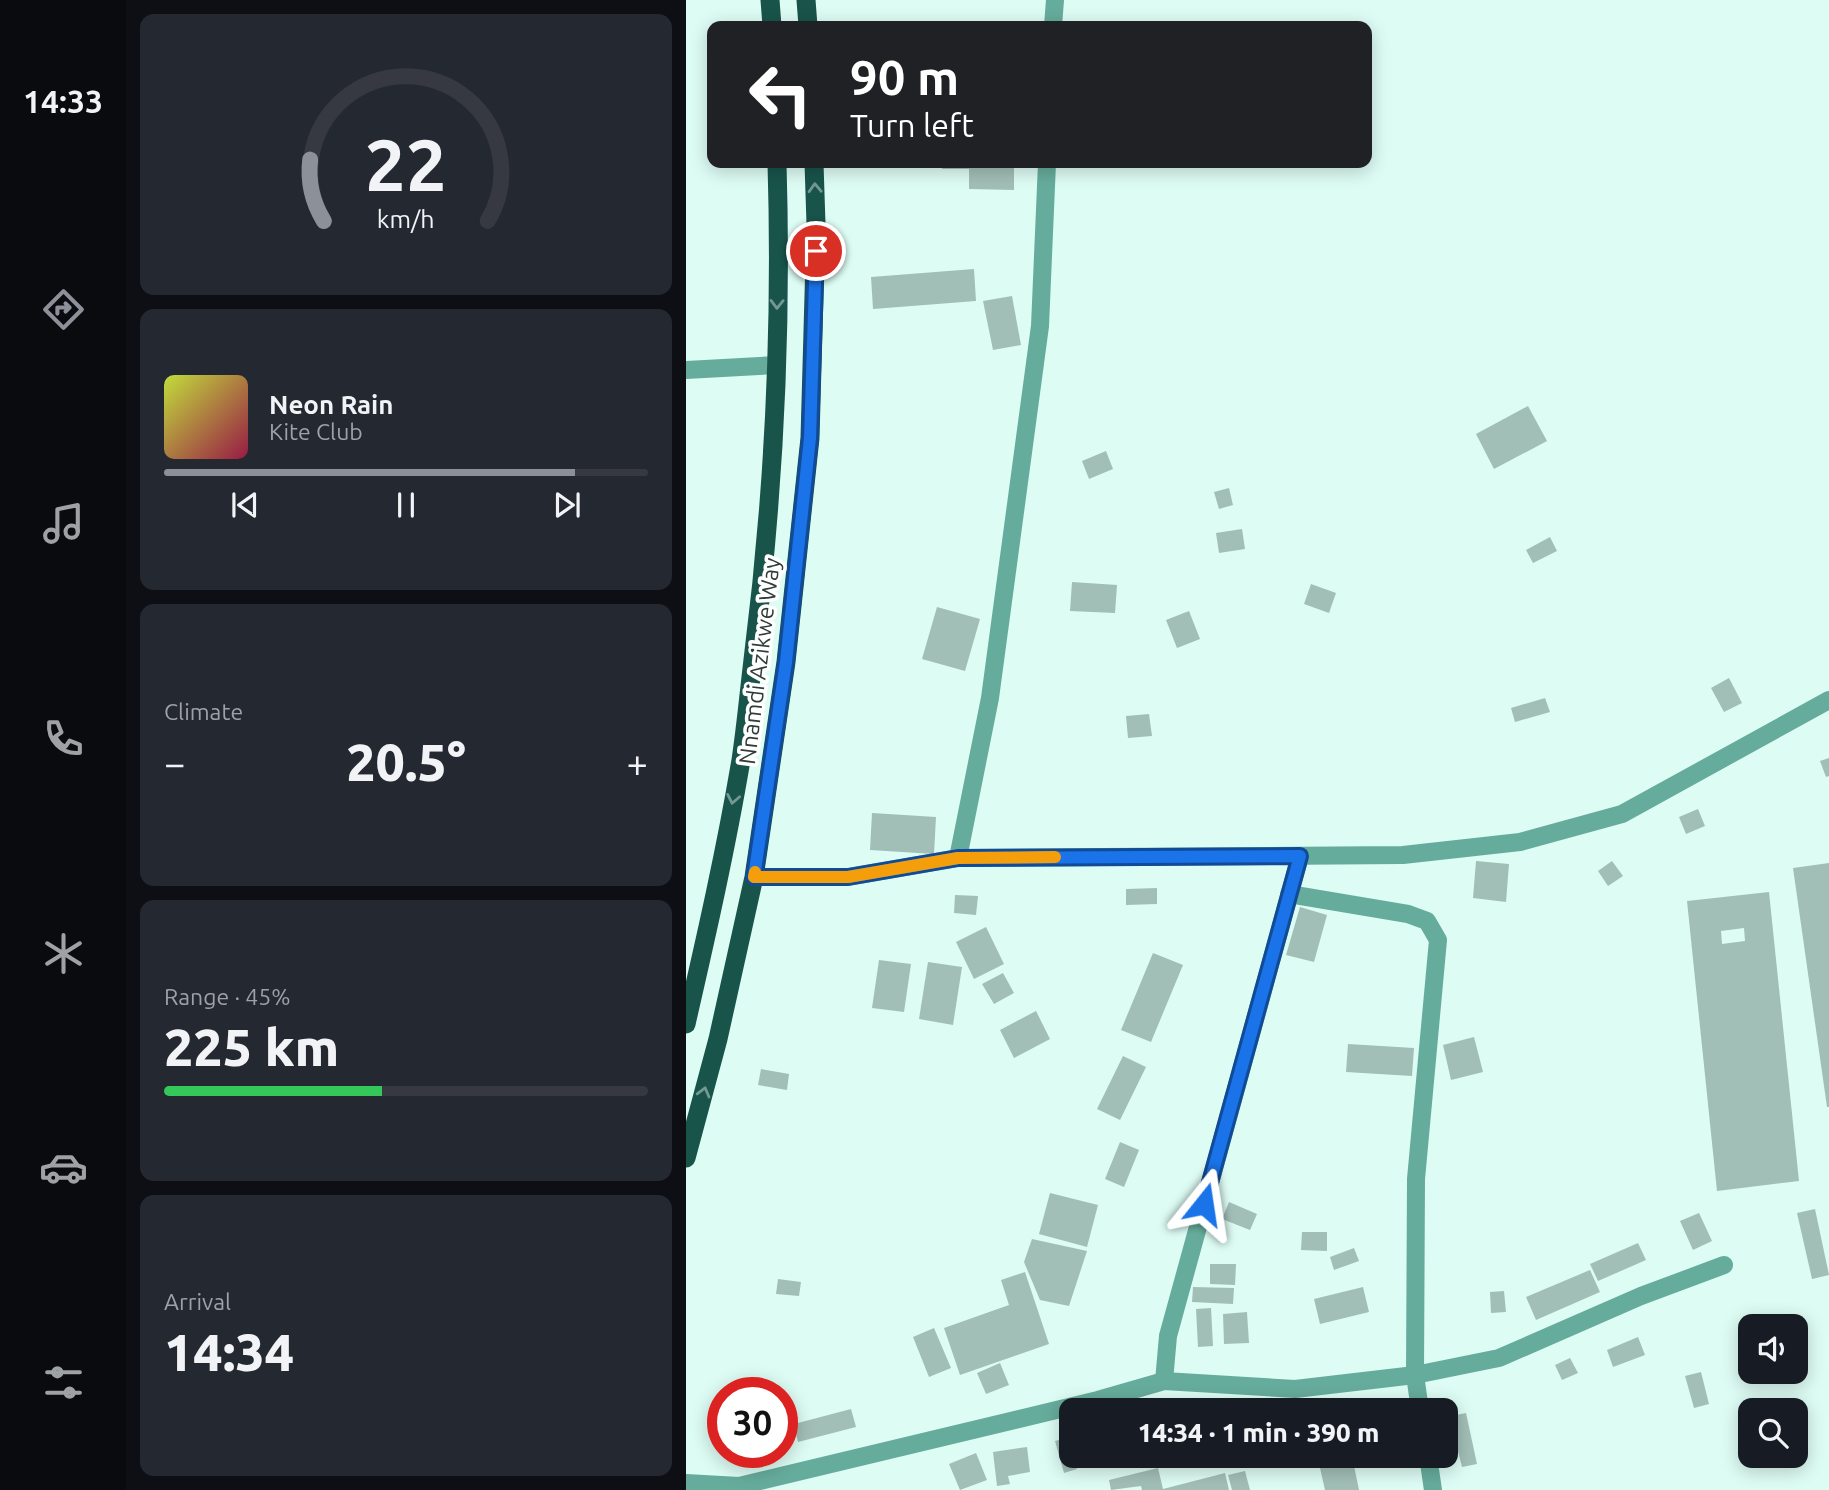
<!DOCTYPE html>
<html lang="en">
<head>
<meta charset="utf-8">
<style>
  :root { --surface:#171b24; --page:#242831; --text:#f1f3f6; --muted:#9ea1a6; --line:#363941; --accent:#8c9099 }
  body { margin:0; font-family:Ubuntu,sans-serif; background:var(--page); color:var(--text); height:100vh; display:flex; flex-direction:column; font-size:26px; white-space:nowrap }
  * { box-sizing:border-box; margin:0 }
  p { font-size:23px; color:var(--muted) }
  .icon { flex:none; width:38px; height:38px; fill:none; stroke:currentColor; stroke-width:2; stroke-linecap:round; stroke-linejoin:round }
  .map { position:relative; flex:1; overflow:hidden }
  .side { display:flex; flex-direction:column; gap:14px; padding:14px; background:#0d0f14; width:560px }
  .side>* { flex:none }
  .top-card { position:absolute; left:21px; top:21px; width:665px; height:147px; border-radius:14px; box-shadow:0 4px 18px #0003; background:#202124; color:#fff; overflow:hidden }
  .tools { position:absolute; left:1052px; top:1314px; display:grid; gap:14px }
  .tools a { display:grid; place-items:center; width:70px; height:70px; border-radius:14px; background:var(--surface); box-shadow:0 4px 18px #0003; font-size:35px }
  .speed { position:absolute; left:21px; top:1377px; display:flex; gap:14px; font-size:35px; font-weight:700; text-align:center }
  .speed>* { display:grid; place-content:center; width:91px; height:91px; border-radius:50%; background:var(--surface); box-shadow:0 4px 18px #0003; line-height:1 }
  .speed .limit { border:10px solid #d22; background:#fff; color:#111 }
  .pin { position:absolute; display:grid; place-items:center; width:60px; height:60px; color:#fff; margin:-30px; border:4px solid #fff; border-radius:50%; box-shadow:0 2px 7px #0007 }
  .me { position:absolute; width:77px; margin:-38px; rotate:15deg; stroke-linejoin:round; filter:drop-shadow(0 0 5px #0008) }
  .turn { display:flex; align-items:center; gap:24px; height:147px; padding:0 28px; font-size:32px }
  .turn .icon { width:91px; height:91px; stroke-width:2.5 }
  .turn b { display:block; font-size:49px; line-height:60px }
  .big { font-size:52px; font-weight:800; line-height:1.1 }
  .side .widget { flex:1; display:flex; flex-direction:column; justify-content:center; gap:10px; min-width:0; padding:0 24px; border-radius:14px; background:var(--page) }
  .side .dial { align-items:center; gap:0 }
  .dial svg { height:182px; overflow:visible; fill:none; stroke:var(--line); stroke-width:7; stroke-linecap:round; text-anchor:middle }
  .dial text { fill:var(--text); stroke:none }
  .song { display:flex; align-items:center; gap:21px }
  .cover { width:84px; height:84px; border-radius:10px; background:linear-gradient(135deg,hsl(70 70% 55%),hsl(340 70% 35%)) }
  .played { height:7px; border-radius:4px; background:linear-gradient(90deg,var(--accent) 85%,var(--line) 85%) }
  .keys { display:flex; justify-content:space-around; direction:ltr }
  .heat { display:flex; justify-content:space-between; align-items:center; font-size:38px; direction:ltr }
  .charge { height:10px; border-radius:5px; background:linear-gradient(90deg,#34c759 45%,var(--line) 0) }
  .trip { position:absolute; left:373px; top:1398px; width:399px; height:70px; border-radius:14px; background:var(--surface); box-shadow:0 4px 18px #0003; font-weight:800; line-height:70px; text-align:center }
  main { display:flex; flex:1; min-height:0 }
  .tab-bar { display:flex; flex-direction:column; width:126px; justify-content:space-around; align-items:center; background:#090b0e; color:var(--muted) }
  .tab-bar .icon { width:49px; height:49px }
  .tab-bar .selected { color:var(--accent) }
  .tab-bar b { font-size:32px; color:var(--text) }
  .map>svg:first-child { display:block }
</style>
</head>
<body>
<main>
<nav class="tab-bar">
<b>14:33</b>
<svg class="icon selected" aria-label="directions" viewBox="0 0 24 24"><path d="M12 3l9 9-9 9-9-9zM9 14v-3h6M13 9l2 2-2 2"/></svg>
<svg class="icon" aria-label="music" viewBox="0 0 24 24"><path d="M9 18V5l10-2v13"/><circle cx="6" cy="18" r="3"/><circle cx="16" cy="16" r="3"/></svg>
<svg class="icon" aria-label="phone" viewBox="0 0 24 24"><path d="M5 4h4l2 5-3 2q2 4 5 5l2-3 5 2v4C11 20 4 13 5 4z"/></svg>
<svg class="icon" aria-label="climate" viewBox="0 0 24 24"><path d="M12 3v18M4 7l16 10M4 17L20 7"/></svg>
<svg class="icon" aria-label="car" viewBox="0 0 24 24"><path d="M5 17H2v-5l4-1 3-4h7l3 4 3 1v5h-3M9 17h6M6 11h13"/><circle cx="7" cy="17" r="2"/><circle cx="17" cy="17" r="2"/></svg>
<svg class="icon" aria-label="filters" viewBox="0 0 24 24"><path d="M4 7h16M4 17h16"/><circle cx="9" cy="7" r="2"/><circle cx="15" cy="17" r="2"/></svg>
</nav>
<section class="side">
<div class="widget dial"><svg viewBox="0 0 100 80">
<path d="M14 69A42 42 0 1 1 86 69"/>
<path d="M14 69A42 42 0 0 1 8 42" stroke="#8c9099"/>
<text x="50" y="56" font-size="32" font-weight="700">22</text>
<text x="50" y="72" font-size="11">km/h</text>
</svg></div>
<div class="widget">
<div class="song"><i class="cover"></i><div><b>Neon Rain</b><p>Kite Club</p></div></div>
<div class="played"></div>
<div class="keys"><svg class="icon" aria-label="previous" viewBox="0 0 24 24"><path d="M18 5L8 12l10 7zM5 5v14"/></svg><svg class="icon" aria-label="pause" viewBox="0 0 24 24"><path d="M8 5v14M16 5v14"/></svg><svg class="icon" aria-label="next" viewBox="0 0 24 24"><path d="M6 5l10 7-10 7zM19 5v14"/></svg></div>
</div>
<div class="widget"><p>Climate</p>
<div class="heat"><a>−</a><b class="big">20.5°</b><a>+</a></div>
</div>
<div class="widget"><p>Range · 45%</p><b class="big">225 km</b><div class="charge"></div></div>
<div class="widget"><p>Arrival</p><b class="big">14:34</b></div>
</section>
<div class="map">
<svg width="1143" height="1490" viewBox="0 0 1143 1490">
  <rect width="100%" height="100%" fill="#ddfcf4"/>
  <g fill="#a2bfb7" fill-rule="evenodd">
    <path d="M256,163h72v27l-45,-1v-20h-27z"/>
    <path d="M288,269l2,32 -103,8 -2,-32z"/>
    <path d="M326,296l9,49 -28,5 -10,-49z"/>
    <path d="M842,406l19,35 -53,28 -18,-35z"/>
    <path d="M420,451l7,18 -24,10 -7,-18z"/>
    <path d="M543,488l4,17 -14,4 -5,-17z"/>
    <path d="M556,529l3,20 -26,4 -3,-20z"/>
    <path d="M864,537l7,14 -24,12 -7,-13z"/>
    <path d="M386,582l45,3 -2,28 -45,-2z"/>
    <path d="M625,584l25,9 -7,20 -25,-9z"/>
    <path d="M251,607l43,12 -15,52 -43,-12z"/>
    <path d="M503,611l11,28 -23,9 -11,-28z"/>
    <path d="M1043,678l13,25 -18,9 -13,-24z"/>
    <path d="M859,698l5,14 -35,10 -4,-14z"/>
    <path d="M463,714l3,22 -24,2 -2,-22z"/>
    <path d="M1143,758v18l-3,1 -6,-16z"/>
    <path d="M1012,809l7,17 -19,8 -7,-17z"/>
    <path d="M186,813l64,4 -2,37 -64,-4z"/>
    <path d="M790,861l33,3 -3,38 -33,-4z"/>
    <path d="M926,861l11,15 -15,10 -10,-15z"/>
    <path d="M1143,863v244h-2l-34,-239z"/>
    <path d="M471,888v16l-31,1v-16z"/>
    <path d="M1083,892l30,289 -82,10 -30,-290zM1058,928l1,13 -23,3 -1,-13z"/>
    <path d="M269,895l23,1 -2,19 -22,-2z"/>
    <path d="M614,907l27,8 -13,47 -28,-7z"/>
    <path d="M300,927l18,37 -30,15 -18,-37z"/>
    <path d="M467,953l30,12 -32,77 -30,-12z"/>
    <path d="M193,960l32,4 -7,48 -32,-4z"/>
    <path d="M242,962l34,5 -9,58 -34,-6z"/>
    <path d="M317,973l11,20 -20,11 -12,-20z"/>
    <path d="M350,1011l14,28 -36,19 -14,-28z"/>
    <path d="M788,1037l9,35 -32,8 -8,-35z"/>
    <path d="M662,1044l66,4 -2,28 -66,-4z"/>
    <path d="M437,1056l23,11 -26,53 -23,-11z"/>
    <path d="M75,1069l28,5 -2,16 -29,-5z"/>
    <path d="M434,1142l19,8 -15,37 -19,-8z"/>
    <path d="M364,1193l48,12 -11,42 -48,-13z"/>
    <path d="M543,1202l28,12 -7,16 -28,-11z"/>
    <path d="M1129,1209l14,66 -17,4 -15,-66z"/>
    <path d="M1013,1213l13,28 -19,9 -13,-29z"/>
    <path d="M616,1232h25v19l-26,-1z"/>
    <path d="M346,1239l55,12 -18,55 -29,-6 -16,-38z"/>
    <path d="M952,1243l8,17 -48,21 -8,-17z"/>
    <path d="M668,1248l5,13 -25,9 -4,-13z"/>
    <path d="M524,1264h26l-1,21 -25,-1z"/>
    <path d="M904,1270l10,22 -64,28 -10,-23z"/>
    <path d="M339,1272l24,72 -89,31 -16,-47 65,-23 -8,-25z"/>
    <path d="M92,1279l23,3 -2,14 -23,-2z"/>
    <path d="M507,1287l41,1 -1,16 -41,-2z"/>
    <path d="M677,1287l6,25 -49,12 -6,-25z"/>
    <path d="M818,1291l2,21 -15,1 -1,-21z"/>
    <path d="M525,1308l2,38 -15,1 -2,-38z"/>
    <path d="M561,1312l2,31 -25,1 -1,-30z"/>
    <path d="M248,1328l17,40 -22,9 -16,-40z"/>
    <path d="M952,1337l7,18 -32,12 -6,-17z"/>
    <path d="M884,1358l8,15 -16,7 -7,-15z"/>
    <path d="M314,1363l9,22 -23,9 -9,-21z"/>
    <path d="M1015,1372l8,32 -15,4 -9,-32z"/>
    <path d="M165,1409l5,18 -58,15 -4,-18z"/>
    <path d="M780,1413l11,51 -15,3 -7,-28 -5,1 -4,-23z"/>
    <path d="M383,1437l2,19h3l3,13 -13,4 -9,-32z"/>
    <path d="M341,1447l3,25 -22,4 2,8 -13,2 -4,-34z"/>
    <path d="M290,1453l11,27 -27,10 -11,-26z"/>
    <rect x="537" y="1456" width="44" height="8"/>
    <path d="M667,1461l6,29h-34l-5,-22z"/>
    <path d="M472,1468l5,21 62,-16 4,17h-87l-1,-4 -30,4 -2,-10z"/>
    <path d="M559,1471l5,19h-18l-4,-15z"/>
  </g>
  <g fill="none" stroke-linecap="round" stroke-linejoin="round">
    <g stroke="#66ac9c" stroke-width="18">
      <path d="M367,26l2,-26"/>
      <path d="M0,370l90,-5"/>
      <path d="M272,858l32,-160 50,-372 7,-163"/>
      <path d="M68,877h94l110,-19 445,-3 117,-13 102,-28 207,-114"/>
      <path d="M603,894l119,20 19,7 11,19 -22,239 -1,196 5,35"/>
      <path d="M478,1381l4,-45 132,-480"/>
      <path d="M742,1456l5,34"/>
      <path d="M0,1483l53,3 359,-86 66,-19 131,8 120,-14 84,-17 142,-62 83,-31"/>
    </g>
    <g stroke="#18544a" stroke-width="19">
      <path d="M84,0l2,26"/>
      <path d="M120,0l2,26"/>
      <path d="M0,1024c20,-87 40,-175 55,-264 5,-33 8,-67 12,-100 21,-165 29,-331 24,-497"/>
      <path d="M0,1158l32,-119 36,-162 32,-215 24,-224 6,-214 -2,-61"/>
    </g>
  </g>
  <defs><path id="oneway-chevron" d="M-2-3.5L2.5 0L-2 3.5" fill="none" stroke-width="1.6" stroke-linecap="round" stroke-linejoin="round" transform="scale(1.75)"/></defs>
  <g stroke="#749892">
    <use href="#oneway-chevron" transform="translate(129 188) rotate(-92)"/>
    <use href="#oneway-chevron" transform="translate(91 304) rotate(91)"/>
    <use href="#oneway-chevron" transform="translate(47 799) rotate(101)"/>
    <use href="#oneway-chevron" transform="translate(18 1092) rotate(-75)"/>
  </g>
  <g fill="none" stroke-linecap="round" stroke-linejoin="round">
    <defs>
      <path id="route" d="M130,251l-6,187 -24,224 -32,215h94l110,-19 342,-2 -96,348"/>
    </defs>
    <use href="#route" stroke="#114b97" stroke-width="18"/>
    <use href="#route" stroke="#1a73e8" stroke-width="12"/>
    <path stroke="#f59e0b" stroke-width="12" d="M69,872l-1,5h94l110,-19 97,-1"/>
  </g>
  <g text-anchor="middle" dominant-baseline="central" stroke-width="7" stroke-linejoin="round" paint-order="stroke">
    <g font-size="23" fill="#303c39" stroke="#fff">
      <text transform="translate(73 661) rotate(-83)">Nnamdi Azikwe Way</text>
    </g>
  </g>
</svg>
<div class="tools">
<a><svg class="icon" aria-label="sound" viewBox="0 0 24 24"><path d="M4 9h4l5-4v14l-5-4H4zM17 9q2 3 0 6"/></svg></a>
<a><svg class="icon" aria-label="search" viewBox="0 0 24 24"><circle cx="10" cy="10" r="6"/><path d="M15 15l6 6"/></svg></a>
</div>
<div class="speed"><div class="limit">30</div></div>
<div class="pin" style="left:130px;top:251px;background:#d93025"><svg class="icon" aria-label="arrive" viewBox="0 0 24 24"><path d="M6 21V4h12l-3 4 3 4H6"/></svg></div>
<svg class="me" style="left:518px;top:1204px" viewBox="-20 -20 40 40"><path d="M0-17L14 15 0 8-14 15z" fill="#1a73e8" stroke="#fff" stroke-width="4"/></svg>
<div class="trip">14:34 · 1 min · 390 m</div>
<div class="top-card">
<div class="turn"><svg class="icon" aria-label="left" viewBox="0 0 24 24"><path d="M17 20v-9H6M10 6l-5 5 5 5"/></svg><div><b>90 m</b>Turn left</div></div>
</div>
</div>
</main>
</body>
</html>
